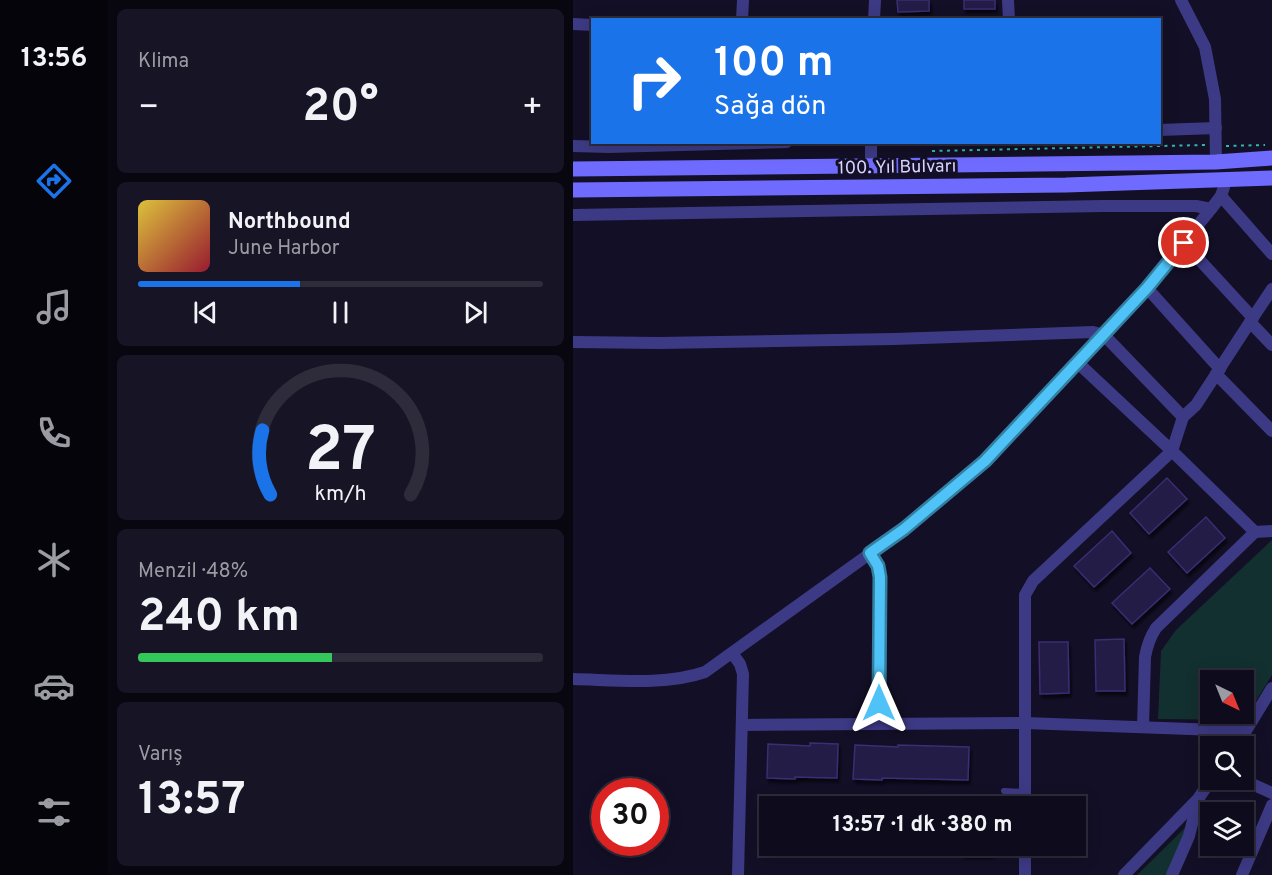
<!DOCTYPE html>
<html lang="tr">
<head>
<meta charset="utf-8">
<style>
  :root { --surface:#0e0b1c; --page:#171425; --text:#f1f3f6; --muted:#9b9ba3; --line:#2e2b3b; --accent:#1a73e8 }
  body { margin:0; font-family:Overpass,sans-serif; background:var(--page); color:var(--text); height:100vh; display:flex; flex-direction:column; font-size:22px; white-space:nowrap }
  * { box-sizing:border-box; margin:0 }
  p { font-size:20px; color:var(--muted) }
  .icon { flex:none; width:33px; height:33px; fill:none; stroke:currentColor; stroke-width:2; stroke-linecap:round; stroke-linejoin:round }
  .map { position:relative; flex:1; overflow:hidden }
  .side { display:flex; flex-direction:column; gap:9px; padding:9px; background:#08060f; width:465px }
  .side>* { flex:none }
  .guide { position:absolute; left:18px; top:18px; width:570px; height:126px; border-radius:0px; box-shadow:0 3px 15px #0003,0 0 0 2px var(--line); background:#1a73e8; color:#fff; overflow:hidden }
  .needle { width:39px; rotate:137deg }
  .fabs { position:absolute; left:627px; top:670px; display:grid; gap:12px }
  .fabs a { display:grid; place-items:center; width:54px; height:54px; border-radius:0px; background:var(--surface); box-shadow:0 3px 15px #0003,0 0 0 2px var(--line); font-size:30px }
  .speed { position:absolute; left:18px; top:778px; display:flex; gap:12px; font-size:30px; font-weight:700; text-align:center }
  .speed>* { display:grid; place-content:center; width:78px; height:78px; border-radius:50%; background:var(--surface); box-shadow:0 3px 15px #0003,0 0 0 2px var(--line); line-height:1 }
  .speed .limit { border:9px solid #d22; background:#fff; color:#111 }
  .pin { position:absolute; display:grid; place-items:center; width:51px; height:51px; color:#fff; margin:-26px; border:3px solid #fff; border-radius:50%; box-shadow:0 2px 6px #0007 }
  .me { position:absolute; width:66px; margin:-33px; rotate:0deg; stroke-linejoin:round; filter:drop-shadow(0 0 4px #0008) }
  .turn { display:flex; align-items:center; gap:21px; height:126px; padding:0 24px; font-size:27px }
  .turn .icon { width:78px; height:78px; stroke-width:2.5 }
  .turn b { display:block; font-size:42px; line-height:51px }
  .big { font-size:45px; font-weight:700; line-height:1.1 }
  .side .tile { flex:1; display:flex; flex-direction:column; justify-content:center; gap:9px; min-width:0; padding:0 21px; border-radius:9px; background:var(--page) }
  .side .dial { align-items:center; gap:0 }
  .dial svg { height:156px; overflow:visible; fill:none; stroke:var(--line); stroke-width:7; stroke-linecap:round; text-anchor:middle }
  .dial text { fill:var(--text); stroke:none }
  .song { display:flex; align-items:center; gap:18px }
  .cover { width:72px; height:72px; border-radius:9px; background:linear-gradient(135deg,hsl(50 70% 55%),hsl(350 70% 35%)) }
  .played { height:6px; border-radius:3px; background:linear-gradient(90deg,var(--accent) 40%,var(--line) 40%) }
  .keys { display:flex; justify-content:space-around; direction:ltr }
  .heat { display:flex; justify-content:space-between; align-items:center; font-size:33px; direction:ltr }
  .charge { height:9px; border-radius:4px; background:linear-gradient(90deg,#34c759 48%,var(--line) 0) }
  .trip { position:absolute; left:186px; top:796px; width:327px; height:60px; border-radius:0px; background:var(--surface); box-shadow:0 3px 15px #0003,0 0 0 2px var(--line); font-weight:700; line-height:60px; text-align:center }
  main { display:flex; flex:1; min-height:0 }
  .tab-bar { display:flex; flex-direction:column; width:108px; justify-content:space-around; align-items:center; background:#06040b; color:var(--muted) }
  .tab-bar .icon { width:42px; height:42px }
  .tab-bar .current { color:var(--accent) }
  .tab-bar b { font-size:27px; color:var(--text) }
  .map>svg:first-child { display:block }
</style>
</head>
<body>
<main>
<nav class="tab-bar">
<b>13:56</b>
<svg class="icon current" aria-label="directions" viewBox="0 0 24 24"><path d="M12 3l9 9-9 9-9-9zM9 14v-3h6M13 9l2 2-2 2"/></svg>
<svg class="icon" aria-label="music" viewBox="0 0 24 24"><path d="M9 18V5l10-2v13"/><circle cx="6" cy="18" r="3"/><circle cx="16" cy="16" r="3"/></svg>
<svg class="icon" aria-label="phone" viewBox="0 0 24 24"><path d="M5 4h4l2 5-3 2q2 4 5 5l2-3 5 2v4C11 20 4 13 5 4z"/></svg>
<svg class="icon" aria-label="climate" viewBox="0 0 24 24"><path d="M12 3v18M4 7l16 10M4 17L20 7"/></svg>
<svg class="icon" aria-label="car" viewBox="0 0 24 24"><path d="M5 17H2v-5l4-1 3-4h7l3 4 3 1v5h-3M9 17h6M6 11h13"/><circle cx="7" cy="17" r="2"/><circle cx="17" cy="17" r="2"/></svg>
<svg class="icon" aria-label="filters" viewBox="0 0 24 24"><path d="M4 7h16M4 17h16"/><circle cx="9" cy="7" r="2"/><circle cx="15" cy="17" r="2"/></svg>
</nav>
<section class="side">
<div class="tile"><p>Klima</p>
<div class="heat"><a>−</a><b class="big">20°</b><a>+</a></div>
</div>
<div class="tile">
<div class="song"><i class="cover"></i><div><b>Northbound</b><p>June Harbor</p></div></div>
<div class="played"></div>
<div class="keys"><svg class="icon" aria-label="previous" viewBox="0 0 24 24"><path d="M18 5L8 12l10 7zM5 5v14"/></svg><svg class="icon" aria-label="pause" viewBox="0 0 24 24"><path d="M8 5v14M16 5v14"/></svg><svg class="icon" aria-label="next" viewBox="0 0 24 24"><path d="M6 5l10 7-10 7zM19 5v14"/></svg></div>
</div>
<div class="tile dial"><svg viewBox="0 0 100 80">
<path d="M14 69A42 42 0 1 1 86 69"/>
<path d="M14 69A42 42 0 0 1 10 36" stroke="#1a73e8"/>
<text x="50" y="56" font-size="32" font-weight="700">27</text>
<text x="50" y="72" font-size="11">km/h</text>
</svg></div>
<div class="tile"><p>Menzil · 48%</p><b class="big">240 km</b><div class="charge"></div></div>
<div class="tile"><p>Varış</p><b class="big">13:57</b></div>
</section>
<div class="map">
<svg width="699" height="875" viewBox="0 0 699 875">
  <defs>
    <filter id="shadow"><feDropShadow dx="2" dy="4" stdDeviation="1.5" flood-color="#0009"/></filter>
  </defs>
  <rect width="100%" height="100%" fill="#130f26"/>
  <g fill="#12302f" fill-rule="evenodd">
    <path d="M699,540v135l-28,45 -86,-1 3,-68 15,-21zM638,681h32v33h-32z"/>
    <path d="M614,826l-20,49h-30z"/>
  </g>
  <g fill="#241b47" stroke="#3b2d73" stroke-width="1.5" filter="url(#shadow)">
    <path d="M324,0h32v11l-31,1z"/>
    <rect x="391" y="0" width="31" height="9"/>
    <path d="M594,478l20,21 -38,35 -19,-21z"/>
    <path d="M633,517l19,21 -38,35 -19,-21z"/>
    <path d="M539,531l19,22 -37,34 -20,-21z"/>
    <path d="M577,568l20,21 -38,35 -20,-21z"/>
    <path d="M551,639l1,52h-29l-1,-51z"/>
    <path d="M466,642h29l1,51 -29,1z"/>
    <path d="M237,743l28,1 -1,34 -42,-1v2l-28,-1 1,-34 42,2z"/>
    <path d="M282,745l43,2v-2l71,2 -1,33 -86,-2v2l-29,-1z"/>
    <rect x="390" y="846" width="28" height="8"/>
  </g>
  <g fill="none" stroke-linecap="round" stroke-linejoin="round">
    <g stroke="#2fb8b0" stroke-width="2" stroke-dasharray="3 4.5" stroke-linecap="butt">
      <path d="M653,146l39,-1"/>
      <path d="M359,151l273,-6"/>
    </g>
    <g stroke="#3d3a85" stroke-width="6">
      <path d="M431,791l21,1"/>
      <path d="M431,805l21,1"/>
    </g>
    <g stroke="#3d3a85" stroke-width="12">
      <path d="M435,0l1,20"/>
      <path d="M608,0l24,47 10,52 1,63"/>
      <path d="M169,20l1,-20"/>
      <path d="M301,20l1,-20"/>
      <path d="M0,24l20,1"/>
      <path d="M586,130l57,-2"/>
      <path d="M0,146l36,1 178,-5"/>
      <path d="M298,166v-24"/>
      <path d="M648,180l3,7 -3,9 -10,13 -64,79 -43,47 79,82 13,-12 54,-83"/>
      <path d="M648,196l51,58"/>
      <path d="M0,215l530,-9h93l15,3"/>
      <path d="M611,243l69,75"/>
      <path d="M574,288l73,81"/>
      <path d="M699,289l-22,33 22,23"/>
      <path d="M0,342l86,1 235,-4 199,-7 11,3"/>
      <path d="M504,362l95,89 83,81 17,-1"/>
      <path d="M643,374l56,57"/>
      <path d="M297,553l8,13 2,11 -1,147"/>
      <path d="M159,653l8,11 3,10 -5,201"/>
      <path d="M0,679c42,1 91,7 132,-7l199,-143 81,-68 119,-126"/>
      <path d="M169,725l283,-2 220,8"/>
      <path d="M570,727l2,-70c2,-11 5,-20 11,-29l99,-96"/>
      <path d="M663,747l36,-59"/>
      <path d="M670,780l29,13"/>
      <path d="M452,807v-212l8,-14 139,-130 11,-34"/>
      <path d="M452,875v-29"/>
      <path d="M551,875l74,-76 13,-19"/>
      <path d="M599,875l17,-39 9,-36"/>
      <path d="M669,875l30,-70"/>
    </g>
    <g stroke="#6f6bff" stroke-width="15">
      <path d="M0,169l643,-7 56,-4"/>
      <path d="M0,190l493,-5 206,-7"/>
    </g>
  </g>
  <g fill="none" stroke-linecap="round" stroke-linejoin="round">
    <defs>
      <path id="route" d="M306,703l1,-126 -2,-11 -8,-13 34,-24 81,-68 119,-127 43,-46 37,-45"/>
    </defs>
    <use href="#route" stroke="#337fa1" stroke-width="15"/>
    <use href="#route" stroke="#4fc3f7" stroke-width="10"/>
  </g>
  <g text-anchor="middle" dominant-baseline="central" stroke-width="6" stroke-linejoin="round" paint-order="stroke">
    <g font-size="18" fill="#d9d4ff" stroke="#130f26">
      <text transform="translate(324 168) rotate(-1)">100. Yıl Bulvarı</text>
    </g>
  </g>
</svg>
<div class="fabs">
<a><svg class="needle" viewBox="-14 -14 28 28"><path d="M0-13l5 13h-10z" fill="#e53935"/><path d="M0 13l5-13h-10z" fill="#9b9ba3"/></svg></a>
<a><svg class="icon" aria-label="search" viewBox="0 0 24 24"><circle cx="10" cy="10" r="6"/><path d="M15 15l6 6"/></svg></a>
<a><svg class="icon" aria-label="layers" viewBox="0 0 24 24"><path d="M12 4l9 5-9 5-9-5zM3 14l9 5 9-5"/></svg></a>
</div>
<div class="speed"><div class="limit">30</div></div>
<div class="pin" style="left:611px;top:243px;background:#d93025"><svg class="icon" aria-label="arrive" viewBox="0 0 24 24"><path d="M6 21V4h12l-3 4 3 4H6"/></svg></div>
<svg class="me" style="left:306px;top:703px" viewBox="-20 -20 40 40"><path d="M0-17L14 15 0 8-14 15z" fill="#4fc3f7" stroke="#fff" stroke-width="4"/></svg>
<div class="trip">13:57 · 1 dk · 380 m</div>
<div class="guide">
<div class="turn"><svg class="icon" aria-label="right" viewBox="0 0 24 24"><path d="M7 20v-9h11M14 6l5 5-5 5"/></svg><div><b>100 m</b>Sağa dön</div></div>
</div>
</div>
</main>
</body>
</html>
